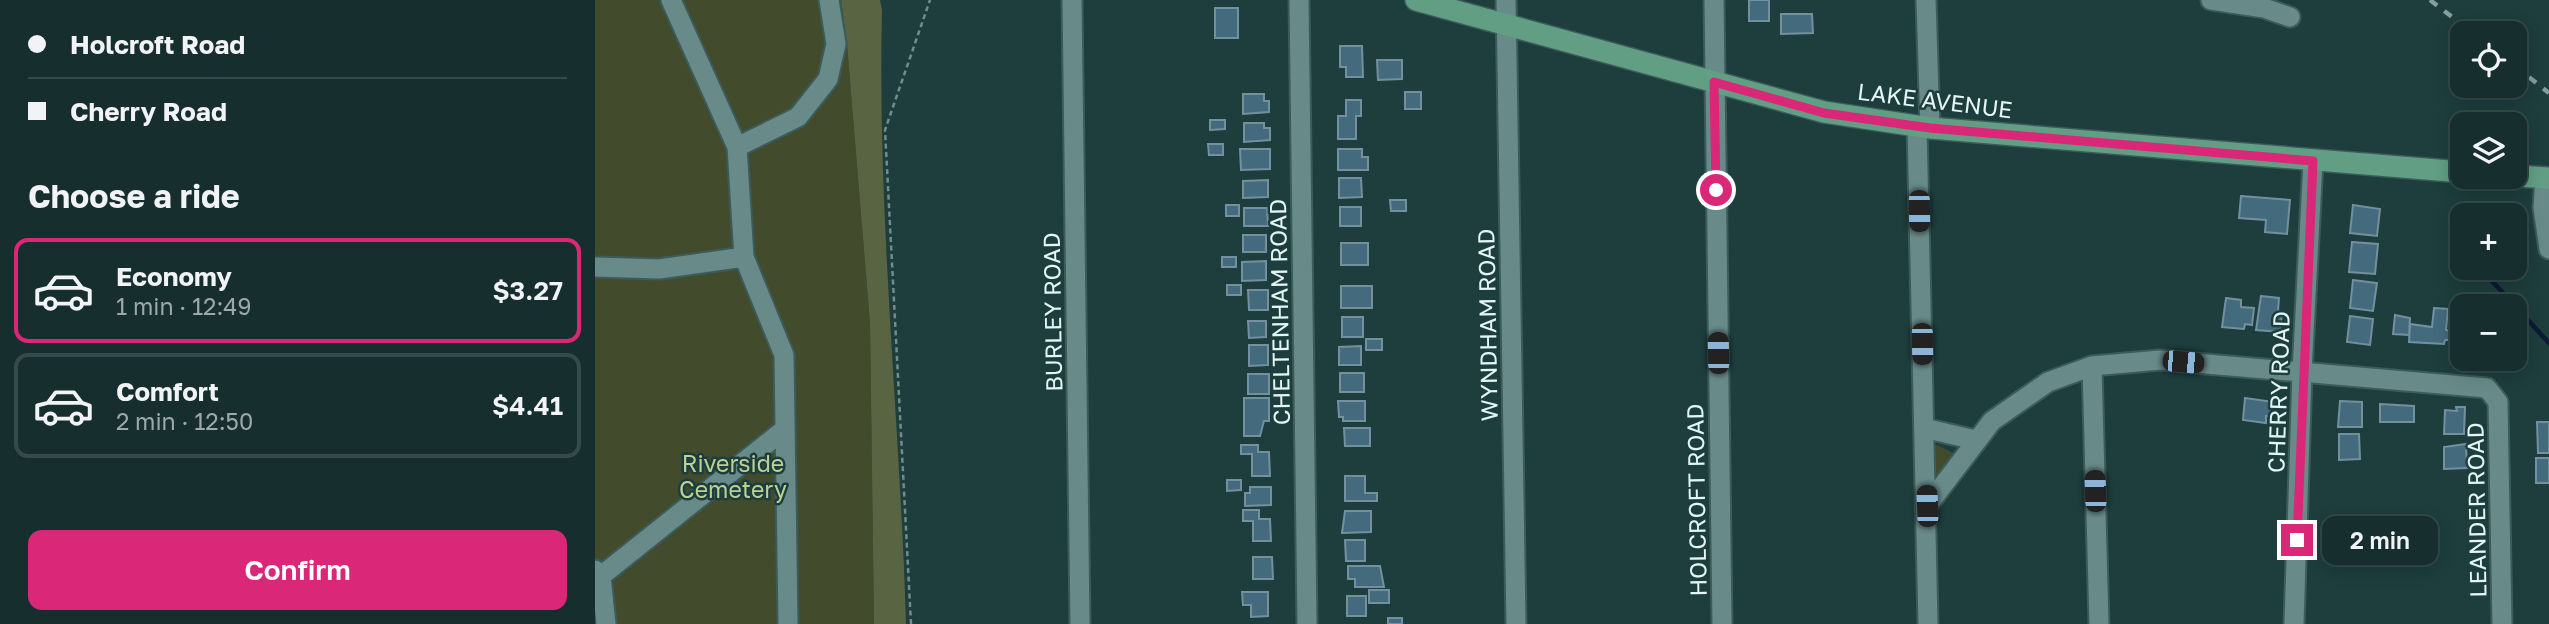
<!DOCTYPE html>
<meta charset="utf-8">
<style>
:root{--surface:#162e2e;--page:#1f3636;--text:#f1f3f6;--muted:#9ea8aa;--line:#354a4a;--accent:#db2777}
body{margin:0;font-family:"Golos Text",sans-serif;background:var(--page);color:var(--text);height:100vh;display:flex;flex-direction:column;font-size:26px;white-space:nowrap}
*{box-sizing:border-box;margin:0}
p{font-size:23px;color:var(--muted)}
.icon{flex:none;width:38px;height:38px;fill:none;stroke:currentColor;stroke-width:2;stroke-linecap:round;stroke-linejoin:round}
.map{position:relative;flex:1;overflow:hidden}
.drawer{display:flex;flex-direction:column;background:var(--surface);width:595px}
.drawer>*{flex:none}
.hud{display:grid;align-content:center;height:154px;padding:0 28px;background:var(--surface)}
.fabs{position:absolute;left:1855px;top:21px;display:grid;gap:14px}
.fabs a{display:grid;place-items:center;width:77px;height:77px;border-radius:14px;background:var(--surface);box-shadow:0 4px 18px #0003,0 0 0 2px var(--line);font-size:35px}
.end{position:absolute;width:32px;height:32px;margin:-16px;border:9px solid #db2777;background:#fff;box-shadow:0 0 0 4px #fff}
.from{border-radius:50%}
.bubble{position:absolute;height:49px;border-radius:14px;background:var(--surface);box-shadow:0 4px 18px #0003,0 0 0 2px var(--line);font-size:23px;font-weight:600;line-height:49px;text-align:center}
.car{position:absolute;width:21px;height:42px;margin:-21px -10px;border-radius:9px;box-shadow:0 0 5px 2px #0007;background:linear-gradient(#222 24%,#8ab4d8 0 40%,#222 0 76%,#8ab4d8 0 86%,#222 0)}
.hud b{display:flex;align-items:center;gap:24px;height:66px;font-size:26px}
.hud b+b{border-top:2px solid var(--line)}
.hud i{width:18px;height:18px;background:var(--text)}
ul{padding:0;list-style:none}
li{display:flex;align-items:center;gap:21px;height:105px;margin:0 14px 10px;padding:0 14px;border:4px solid var(--line);border-radius:14px}
li div{flex:1}
li b{display:block;font-size:26px}
li em{font-style:normal;font-weight:600}
li.on{border-color:var(--accent)}
li>.icon{width:63px;height:63px;stroke-width:1.5}
h2{padding:0 28px;font-size:32px;line-height:84px}
.primary-button{display:flex;gap:14px;margin-top:auto;padding:14px 28px}
.primary-button a{flex:1;height:80px;border-radius:14px;background:var(--accent);color:#fff;font-size:28px;font-weight:600;line-height:80px;text-align:center}
main{display:flex;flex:1;min-height:0}
.map>svg:first-child{display:block}
.green{fill:#424c2d}
.forest{fill:#596443}
.lines{fill:none;stroke-linecap:round;stroke-linejoin:round}
.stream{stroke:#0d1a33;stroke-width:4.5}
.building{fill:#446b7d;stroke:#73909e;stroke-width:2}
.minor-casing{stroke:#3c5b5a;stroke-width:23}
.major-casing{stroke:#3c5b5a;stroke-width:24}
.path{stroke:#718c8b;stroke-width:2.5;stroke-dasharray:5 3.5;stroke-linecap:butt}
.minor{stroke:#688b8a;stroke-width:19}
.major{stroke:#619e84;stroke-width:21}
.rail{stroke:#849e9d;stroke-width:4.5;stroke-dasharray:9 9;stroke-linecap:butt}
.route{stroke:#db2777;stroke-width:9}
.labels{text-anchor:middle;dominant-baseline:central;stroke-width:5;stroke-linejoin:round;paint-order:stroke}
.street-label{font-size:23px;fill:#e3f6f5;stroke:#1d3e3d}
.park-label{font-size:23px;fill:#bcd195;stroke:#1d3e3d}
</style>
<main>
<section class="drawer">
<div class="hud">
<b><i class="from"></i>Holcroft Road</b>
<b><i></i>Cherry Road</b>
</div>
<h2>Choose a ride</h2>
<ul>
<li class="on"><svg class="icon" aria-label="car" viewBox="0 0 24 24"><path d="M5 17H2v-5l4-1 3-4h7l3 4 3 1v5h-3M9 17h6M6 11h13"/><circle cx="7" cy="17" r="2"/><circle cx="17" cy="17" r="2"/></svg><div><b>Economy</b><p>1 min · 12:49</p></div><em>$3.27</em></li>
<li><svg class="icon" aria-label="car" viewBox="0 0 24 24"><path d="M5 17H2v-5l4-1 3-4h7l3 4 3 1v5h-3M9 17h6M6 11h13"/><circle cx="7" cy="17" r="2"/><circle cx="17" cy="17" r="2"/></svg><div><b>Comfort</b><p>2 min · 12:50</p></div><em>$4.41</em></li>
</ul>
<div class="primary-button"><a>Confirm</a></div>
</section>
<div class="map">
<svg width="1954" height="624" viewBox="0 0 1954 624">
<rect width="100%" height="100%" fill="#1d3e3d"/>
<path class="green" d="M0,0H246L252,44L275,323L279,624H0Z
M1342,445L1358,453L1341,483L1339,482L1338,446Z"/>
<path class="forest" d="M246,0H285L287,10C282,215 305,419 311,624H279L275,323L252,44Z"/>
<g class="lines">
<path class="stream" d="M1885,268L1954,343"/>
</g>
<path class="building" d="M1154,0H1174V21H1154Z
M620,8H643V38H620Z
M1186,14H1217L1218,33L1186,34Z
M745,46H767L768,77H751V67H745Z
M782,60H807V79L783,80Z
M810,92H826V109H810Z
M648,94H669V101H674V112L648,114Z
M751,100H766V116H761V139H743V116H751Z
M615,120H630V129L615,130Z
M649,123H669V128H675V140L649,142Z
M613,144H628V155H614Z
M645,149H675V169L646,170Z
M743,149H767V157H773V170H743Z
M744,178H766L767,197L744,198Z
M673,180V197L648,198V181Z
M1646,196L1695,200L1692,234L1670,232L1671,220L1644,218Z
M795,200H811V211H796Z
M631,205H644V216H631Z
M1758,205L1785,209L1782,236L1755,233Z
M745,207H766V226H745Z
M649,208H672L673,226H649Z
M648,235H671V252H648Z
M1757,242L1783,244L1780,274L1754,272Z
M746,243H773V265H746Z
M627,257H641V267H627Z
M671,261V280L647,281V262Z
M1758,280L1782,283L1778,311L1755,308Z
M632,285H646V295H632Z
M746,286H777V308H746Z
M653,290H673V310H654Z
M1666,296L1684,298L1683,311L1687,312L1685,332L1661,330Z
M1631,298L1646,300V307L1659,308L1657,325L1650,324L1649,329L1627,327Z
M1839,308L1853,309L1851,330L1858,331L1857,340H1850L1849,344L1814,342L1815,324L1837,327Z
M1800,315L1815,318L1814,335L1798,334Z
M1755,316L1778,319L1775,345L1752,342Z
M747,317H768V337H747Z
M653,321H671V337L654,338Z
M771,339H787V350H771Z
M654,345H673V365L654,366Z
M766,346V365H744V347Z
M745,373H769V392H745Z
M653,374H674V394H653Z
M649,398H674V421H669L665,436H649Z
M1650,398L1679,402L1678,417L1671,416V423L1648,420Z
M743,401H770V421H748V417H744Z
M1745,401L1767,402V427H1743Z
M1785,404L1819,406V422H1785Z
M1861,407H1870L1869,434H1849L1850,410L1862,411Z
M1942,422H1954V453H1943Z
M749,428H775V446H750Z
M1744,434H1764L1765,459L1744,460Z
M1871,444L1872,468L1849,469V447Z
M646,445H663V452H674L675,476H657V454H646Z
M1941,458H1954V483H1941Z
M750,476H770V493H782V501H750Z
M632,480H646V490L632,491Z
M655,487H676V505L650,506V493H655Z
M648,510H664V519H675L676,541H658V521H648Z
M750,511H776V532L747,533Z
M750,540H770V561H751Z
M658,557H677L678,579H658Z
M753,566H785L789,587H760V579H753Z
M774,590H794V603H774Z
M647,592H673V616L656,617V605H648Z
M752,596H771V616H752Z
M793,618H807V624H793Z"/>
<g class="lines">
<defs>
<path id="minor" d="M76,0L142,147L149,257L189,355L193,624
M477,0L485,624
M704,0L712,624
M911,0L921,624
M1119,0L1127,624
M1331,0L1335,128
M1616,0L1669,8L1695,17
M1322,126L1333,624
M142,147L203,117L233,79L241,44L234,0
M1950,178L1948,208L1954,249
M0,267L64,269L149,257
M1497,366L1504,624
M1329,428L1380,440
M1332,506L1397,421L1453,382L1497,366L1565,360L1892,388L1903,402L1907,624
M0,570L6,576L11,624
M6,576L190,429
M1699,624L1707,372L1718,161"/>
<path id="major" d="M821,0L1229,112L1335,128L1867,172
M1920,176L1954,178"/>
</defs>
<use href="#minor" class="minor-casing"/>
<use href="#major" class="major-casing"/>
<path class="path" d="M316,624L290,130L335,0"/>
<use href="#minor" class="minor"/>
<use href="#major" class="major"/>
<path class="rail" d="M1835,0L1878,33
M1920,66L1954,93"/>
</g>
<g class="lines">
<path class="route" d="M1121,190L1119,82L1229,113L1335,128L1718,161L1702,540"/>
</g>
<g class="labels">
<g class="street-label">
<text transform="translate(1340 100) rotate(7)">LAKE AVENUE</text>
<text transform="translate(457 312) rotate(-91)">BURLEY ROAD</text>
<text transform="translate(684 312) rotate(-91)">CHELTENHAM ROAD</text>
<text transform="translate(892 325) rotate(-91)">WYNDHAM ROAD</text>
<text transform="translate(1683 392) rotate(-88)">CHERRY ROAD</text>
<text transform="translate(1101 500) rotate(-91)">HOLCROFT ROAD</text>
<text transform="translate(1881 510) rotate(-91)">LEANDER ROAD</text>
</g>
<g class="park-label">
<text x="138" y="463">Riverside<tspan x="138" dy="26">Cemetery</tspan></text>
</g>
</g>
</svg>
<div class="fabs">
<a><svg class="icon" aria-label="locate" viewBox="0 0 24 24"><circle cx="12" cy="12" r="6"/><path d="M12 2v4M12 18v4M2 12h4M18 12h4"/></svg></a>
<a><svg class="icon" aria-label="layers" viewBox="0 0 24 24"><path d="M12 4l9 5-9 5-9-5zM3 14l9 5 9-5"/></svg></a>
<a>+</a>
<a>−</a>
</div>
<i class="end from" style="left:1121px;top:190px"></i>
<i class="end" style="left:1702px;top:540px"></i>
<div class="bubble" style="left:1727px;top:516px;width:116px">2 min</div>
<i class="car" style="left:1324px;top:211px;rotate:179deg"></i>
<i class="car" style="left:1327px;top:344px;rotate:179deg"></i>
<i class="car" style="left:1123px;top:353px;rotate:359deg"></i>
<i class="car" style="left:1588px;top:362px;rotate:95deg"></i>
<i class="car" style="left:1500px;top:491px;rotate:358deg"></i>
<i class="car" style="left:1332px;top:506px;rotate:358deg"></i>
</div>
</main>
